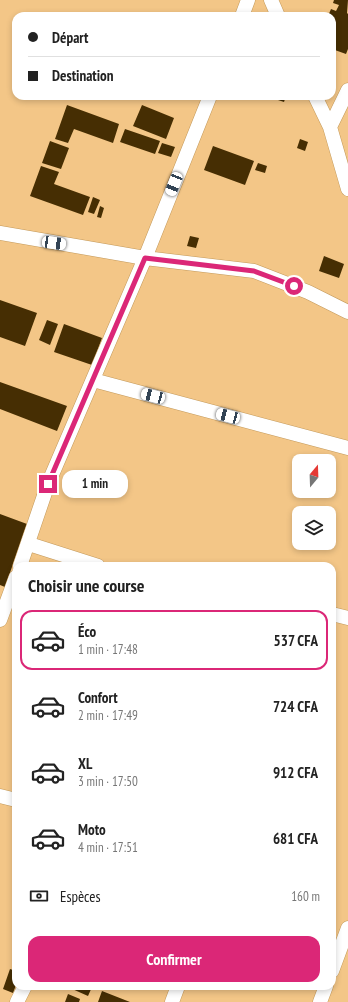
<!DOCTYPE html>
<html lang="fr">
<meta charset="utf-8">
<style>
:root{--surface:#fff;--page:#f2f2f2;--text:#222;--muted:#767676;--line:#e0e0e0;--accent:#db2777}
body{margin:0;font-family:"PT Sans Narrow",sans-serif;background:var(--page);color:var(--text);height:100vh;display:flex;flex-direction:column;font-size:15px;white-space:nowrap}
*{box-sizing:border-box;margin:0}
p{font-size:13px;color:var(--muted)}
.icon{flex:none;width:22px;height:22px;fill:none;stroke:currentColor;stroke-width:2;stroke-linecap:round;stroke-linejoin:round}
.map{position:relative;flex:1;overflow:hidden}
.side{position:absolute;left:12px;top:562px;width:324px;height:428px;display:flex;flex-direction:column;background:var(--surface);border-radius:12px;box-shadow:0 2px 6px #0003}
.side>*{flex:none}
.hud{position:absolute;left:12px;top:12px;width:324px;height:88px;border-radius:12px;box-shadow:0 2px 6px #0003;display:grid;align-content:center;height:88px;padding:0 16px;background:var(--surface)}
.needle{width:26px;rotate:19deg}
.fabs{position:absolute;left:292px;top:454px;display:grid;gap:8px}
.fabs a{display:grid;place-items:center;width:44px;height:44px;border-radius:8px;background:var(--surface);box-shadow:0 2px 6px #0003;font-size:20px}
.end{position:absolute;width:18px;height:18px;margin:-9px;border:5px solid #db2777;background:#fff;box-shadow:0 0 0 2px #fff}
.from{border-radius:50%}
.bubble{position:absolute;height:28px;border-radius:12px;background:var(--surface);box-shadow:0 2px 6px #0003;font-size:13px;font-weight:700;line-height:28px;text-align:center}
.car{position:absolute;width:12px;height:24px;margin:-12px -6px;border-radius:5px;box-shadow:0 0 3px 1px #0007;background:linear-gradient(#fff 24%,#345 0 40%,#fff 0 76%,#345 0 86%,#fff 0)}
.hud b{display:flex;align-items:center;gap:14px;height:38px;font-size:15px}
.hud b+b{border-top:1px solid var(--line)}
.hud i{width:10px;height:10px;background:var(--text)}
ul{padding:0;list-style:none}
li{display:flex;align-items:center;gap:12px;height:60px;margin:0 8px 6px;padding:0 8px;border:2px solid transparent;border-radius:12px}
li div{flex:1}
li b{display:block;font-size:15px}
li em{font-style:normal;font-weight:700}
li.active{border-color:var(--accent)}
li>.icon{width:36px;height:36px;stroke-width:1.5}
h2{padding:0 16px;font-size:18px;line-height:48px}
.pay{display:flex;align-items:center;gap:10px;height:44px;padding:0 16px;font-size:15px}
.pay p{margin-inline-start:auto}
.button{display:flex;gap:8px;margin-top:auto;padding:8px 16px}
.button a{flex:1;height:46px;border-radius:12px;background:var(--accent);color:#fff;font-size:16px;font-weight:700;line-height:46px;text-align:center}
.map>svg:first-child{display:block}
.building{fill:#462e03}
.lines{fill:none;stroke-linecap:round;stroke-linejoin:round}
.street-casing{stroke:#c3995a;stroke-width:15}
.street{stroke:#fff;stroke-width:14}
.route{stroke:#db2777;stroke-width:5}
</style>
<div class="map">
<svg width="348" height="1002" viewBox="0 0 348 1002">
<rect width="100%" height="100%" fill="#f3c687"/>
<path class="building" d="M334,0H348L347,13L348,14V49L346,54L332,49V16H328L331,9L336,11L339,5L333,3Z
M266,96H286L284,102Z
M67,105L119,124L113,143L74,129L68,143L55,139Z
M142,105L174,118L166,139L133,126Z
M125,129L160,141L155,154L120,142Z
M300,139L308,142L305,151L297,148Z
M50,141L69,148L61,169L42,163Z
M162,143L175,147L171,157L158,153Z
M213,146L254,161L245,185L204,170Z
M258,163L267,166L265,173L255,170Z
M41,166L59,172L54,184L90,197L83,215L30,196Z
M93,197L100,200L94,214L88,212Z
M100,206L104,208L101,218L97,217Z
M190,236L199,238L196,248L187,246Z
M324,256L344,264L339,278L319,271Z
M0,300L37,313L25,346L0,337Z
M47,320L58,324L50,345L39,340Z
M64,324L102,338L92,365L54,352Z
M0,382L67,406L57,431L0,409Z
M0,514L27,524L5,587L0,585Z
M10,969L16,971V985L13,993L3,989Z
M71,986H91L92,987L88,996L70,988Z
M102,991L130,1002H98Z
M68,994L80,999L79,1002H65Z"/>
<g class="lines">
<defs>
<path id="street" d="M271,0L278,16
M242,16L248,0
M315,96L330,127L348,189
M330,127L348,90
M0,233L145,258L254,271L308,292L348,312
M93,380L348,448
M29,544L98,566
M20,566L48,484L145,258L210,96
M332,614L348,618
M0,620L16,577
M0,796L16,800
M332,971L348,928
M17,1002L25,986
M172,1002L178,986
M320,1002L326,986"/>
</defs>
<use href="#street" class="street-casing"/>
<use href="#street" class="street"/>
</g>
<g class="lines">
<path class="route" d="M48,484L145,258L254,271L294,286"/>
</g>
</svg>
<div class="fabs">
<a><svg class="needle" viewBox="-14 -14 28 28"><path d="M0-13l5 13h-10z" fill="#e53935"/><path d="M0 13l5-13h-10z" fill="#767676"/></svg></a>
<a><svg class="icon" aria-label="layers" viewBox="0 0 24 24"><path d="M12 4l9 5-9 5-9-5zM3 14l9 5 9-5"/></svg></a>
</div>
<i class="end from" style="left:294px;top:286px"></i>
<i class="end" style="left:48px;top:484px"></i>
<div class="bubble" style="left:62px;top:470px;width:66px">1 min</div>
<i class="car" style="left:174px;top:184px;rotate:202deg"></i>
<i class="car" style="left:54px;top:243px;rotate:98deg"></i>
<i class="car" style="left:153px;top:396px;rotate:285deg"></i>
<i class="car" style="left:228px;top:416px;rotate:285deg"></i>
<div class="hud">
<b><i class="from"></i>Départ</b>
<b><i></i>Destination</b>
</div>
<section class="side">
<h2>Choisir une course</h2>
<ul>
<li class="active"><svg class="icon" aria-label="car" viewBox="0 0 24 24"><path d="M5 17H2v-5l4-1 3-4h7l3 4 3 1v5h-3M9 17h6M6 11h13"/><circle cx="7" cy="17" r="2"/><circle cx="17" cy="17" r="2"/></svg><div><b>Éco</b><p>1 min · 17:48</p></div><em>537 CFA</em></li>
<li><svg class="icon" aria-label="car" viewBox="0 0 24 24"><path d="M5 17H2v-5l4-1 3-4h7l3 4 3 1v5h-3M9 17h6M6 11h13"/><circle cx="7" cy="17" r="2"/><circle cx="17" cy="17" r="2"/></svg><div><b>Confort</b><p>2 min · 17:49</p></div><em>724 CFA</em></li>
<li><svg class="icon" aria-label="car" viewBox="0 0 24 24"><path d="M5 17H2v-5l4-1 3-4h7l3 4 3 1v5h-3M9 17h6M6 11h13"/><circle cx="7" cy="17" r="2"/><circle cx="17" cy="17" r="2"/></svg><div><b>XL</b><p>3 min · 17:50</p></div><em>912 CFA</em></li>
<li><svg class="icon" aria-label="car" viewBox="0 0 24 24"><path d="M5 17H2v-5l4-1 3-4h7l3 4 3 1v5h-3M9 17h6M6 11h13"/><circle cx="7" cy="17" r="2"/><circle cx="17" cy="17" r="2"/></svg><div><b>Moto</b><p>4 min · 17:51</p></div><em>681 CFA</em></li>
</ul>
<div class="pay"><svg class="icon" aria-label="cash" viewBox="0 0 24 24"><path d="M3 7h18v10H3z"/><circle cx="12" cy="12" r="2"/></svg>Espèces<p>160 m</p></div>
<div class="button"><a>Confirmer</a></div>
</section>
</div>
